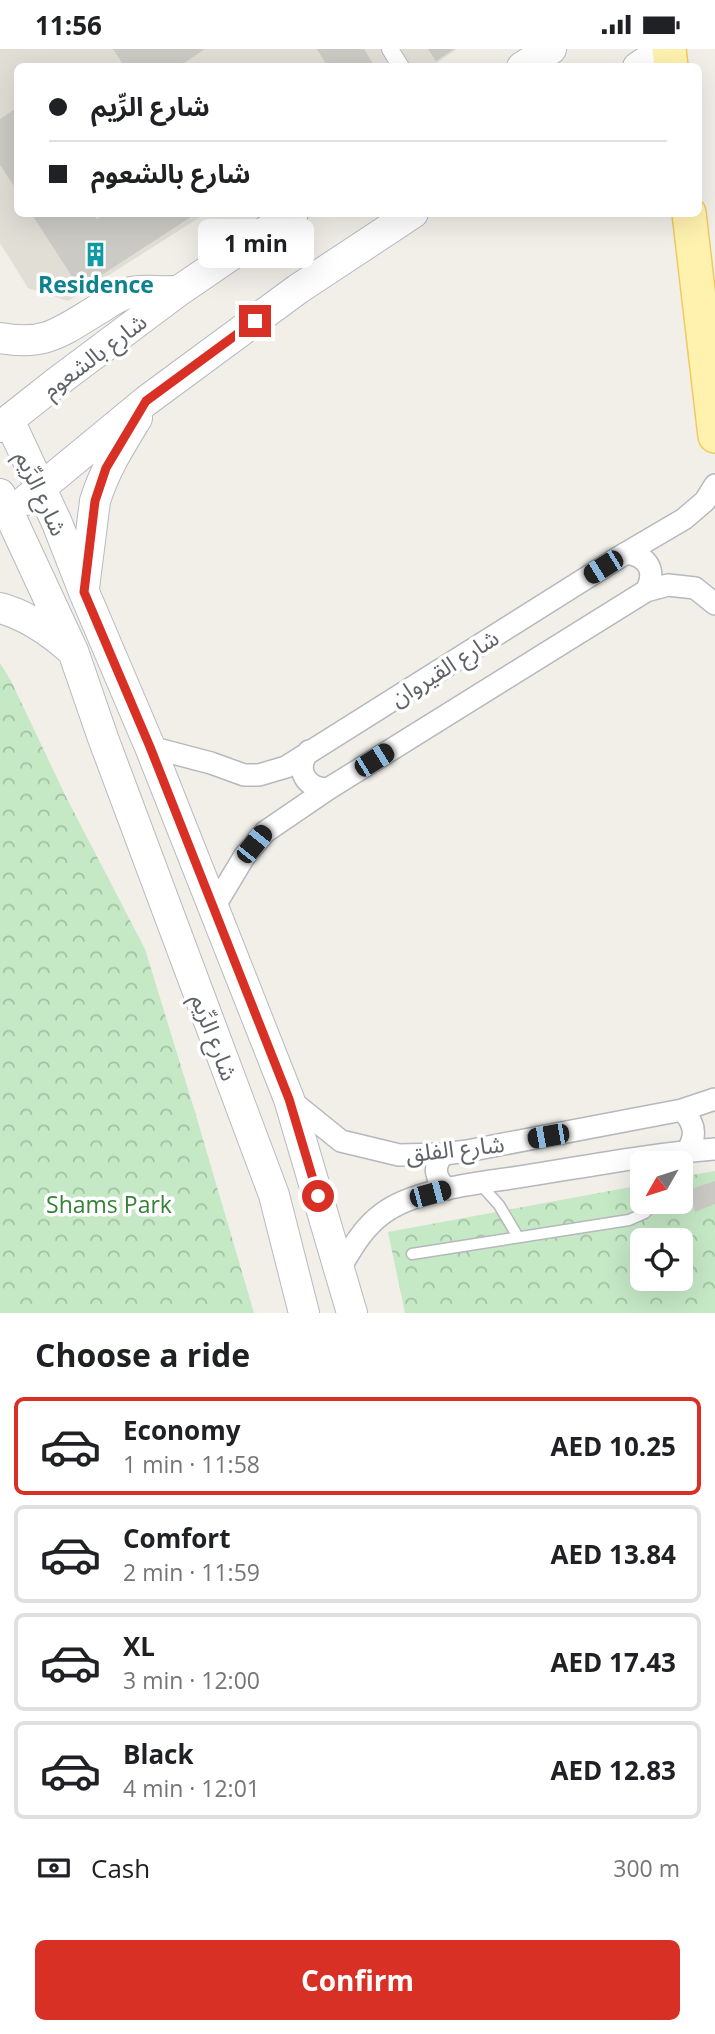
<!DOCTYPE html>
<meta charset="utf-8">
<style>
:root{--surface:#fff;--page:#f2f2f2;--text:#202124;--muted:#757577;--line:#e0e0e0;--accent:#d93025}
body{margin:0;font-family:"Open Sans","Noto Sans Arabic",sans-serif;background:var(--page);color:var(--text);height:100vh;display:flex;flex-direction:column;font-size:26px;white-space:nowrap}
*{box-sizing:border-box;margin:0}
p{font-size:23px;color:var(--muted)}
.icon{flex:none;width:38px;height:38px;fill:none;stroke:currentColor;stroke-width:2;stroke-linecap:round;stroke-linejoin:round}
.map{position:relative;height:1264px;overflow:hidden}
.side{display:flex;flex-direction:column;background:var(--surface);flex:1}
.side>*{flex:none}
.guide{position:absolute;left:14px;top:14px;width:688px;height:154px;border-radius:10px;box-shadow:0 7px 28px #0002;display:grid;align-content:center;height:154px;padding:0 35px;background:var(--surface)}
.needle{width:46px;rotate:231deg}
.fabs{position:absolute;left:630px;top:1102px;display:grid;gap:14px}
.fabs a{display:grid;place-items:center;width:63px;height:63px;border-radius:10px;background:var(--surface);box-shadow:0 7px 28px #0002;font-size:35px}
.end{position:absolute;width:32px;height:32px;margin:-16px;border:9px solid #d93025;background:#fff;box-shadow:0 0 0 4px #fff}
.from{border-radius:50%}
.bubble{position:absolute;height:49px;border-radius:10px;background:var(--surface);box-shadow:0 7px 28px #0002;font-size:23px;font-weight:700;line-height:49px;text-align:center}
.car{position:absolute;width:21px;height:42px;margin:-21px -10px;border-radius:9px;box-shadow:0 0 5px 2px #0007;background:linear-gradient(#222 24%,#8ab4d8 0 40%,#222 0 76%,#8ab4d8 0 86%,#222 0)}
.guide b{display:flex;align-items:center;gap:24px;height:66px;font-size:26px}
.guide b+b{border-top:2px solid var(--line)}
.guide i{width:18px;height:18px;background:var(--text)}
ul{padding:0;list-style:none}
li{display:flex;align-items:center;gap:21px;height:98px;margin:0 14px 10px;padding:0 21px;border:4px solid var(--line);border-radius:10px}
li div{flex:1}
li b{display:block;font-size:26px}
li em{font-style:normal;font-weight:700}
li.current{border-color:var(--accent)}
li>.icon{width:63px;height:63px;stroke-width:1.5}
h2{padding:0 35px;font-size:32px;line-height:84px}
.pay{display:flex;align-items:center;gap:18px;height:77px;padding:0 35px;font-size:26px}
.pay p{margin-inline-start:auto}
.button{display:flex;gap:14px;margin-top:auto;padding:14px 35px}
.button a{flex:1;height:80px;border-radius:10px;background:var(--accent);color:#fff;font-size:28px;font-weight:700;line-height:80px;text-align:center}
.status{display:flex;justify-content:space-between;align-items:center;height:49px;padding:0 35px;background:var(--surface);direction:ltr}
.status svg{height:19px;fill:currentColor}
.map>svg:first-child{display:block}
.education{fill:#e1ded6}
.forest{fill:url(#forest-crowns);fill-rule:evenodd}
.building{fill:#cccac5}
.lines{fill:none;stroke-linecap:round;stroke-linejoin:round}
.service-casing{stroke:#b5b8bc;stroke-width:13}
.pedestrian-casing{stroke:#b5b8bc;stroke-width:18}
.minor-casing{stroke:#b5b8bc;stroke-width:24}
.secondary-casing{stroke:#b6babf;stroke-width:32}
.primary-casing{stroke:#f2c960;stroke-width:36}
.service{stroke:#fff;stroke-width:10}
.pedestrian{stroke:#fff;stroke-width:16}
.minor{stroke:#fff;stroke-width:21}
.secondary{stroke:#fff;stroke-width:30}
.primary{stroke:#fff2af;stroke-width:33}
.route{stroke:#d93025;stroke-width:9}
.labels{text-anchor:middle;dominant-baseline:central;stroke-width:7;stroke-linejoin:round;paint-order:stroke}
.culture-label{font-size:23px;font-weight:bold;fill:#0d838f;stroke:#fff}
.street-label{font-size:23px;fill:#5f6368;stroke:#fff}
.park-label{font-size:23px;fill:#348238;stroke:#fff}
</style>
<div class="status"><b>11:56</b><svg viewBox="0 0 49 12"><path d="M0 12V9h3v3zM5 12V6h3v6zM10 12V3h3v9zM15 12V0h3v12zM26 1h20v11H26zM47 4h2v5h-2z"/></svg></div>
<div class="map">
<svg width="715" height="1264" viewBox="0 0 715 1264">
<defs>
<pattern id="forest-crowns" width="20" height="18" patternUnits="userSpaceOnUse" patternTransform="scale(1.75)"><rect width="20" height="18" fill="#c5e8c5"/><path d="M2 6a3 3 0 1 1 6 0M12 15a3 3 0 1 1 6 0" fill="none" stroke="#a3c0a4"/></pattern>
</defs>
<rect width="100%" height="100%" fill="#f1efe8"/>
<path class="education" d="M0,0H457L431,18H18V164L205,165L68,252L28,239L0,194Z"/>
<path class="forest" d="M0,614L11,632L66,748L145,900L195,1063L254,1264H0Z
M715,1122V1264H405L388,1183L642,1136V1153H681V1128ZM642,1192H681V1230H642Z"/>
<path class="building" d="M113,0H205L178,18H125Z
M317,0H364L375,18H328Z
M428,0H454L436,12Z
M18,58V143L0,116V70Z
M31,164H93L97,170L106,164H197L80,240Z
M715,1132V1155L695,1163L688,1141Z"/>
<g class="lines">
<defs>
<path id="service" d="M480,1135L499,1156L518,1188
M412,1205L629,1171L645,1164L654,1153"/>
<path id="pedestrian" d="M390,0L401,18"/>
<path id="minor" d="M626,504C648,507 657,522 646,542
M150,698L211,714L244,726H259L286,718L626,504L684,470L705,452L715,436
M309,702C294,720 306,740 328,740
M214,858L244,808L265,783L328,740L646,542L668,536L695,539L715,555
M289,1050L341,1092L399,1106L444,1105L467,1102L682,1061L715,1050
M682,1061C695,1074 697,1087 687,1102
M444,1105C432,1117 435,1131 448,1140
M340,1219C352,1199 363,1179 382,1165C416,1139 483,1134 525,1127C588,1117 651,1105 715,1100"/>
<path id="secondary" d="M522,18L551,0
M638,18L666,0
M0,289C47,298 63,281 102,258C111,252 121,246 131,243C148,239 165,245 180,241
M9,371L57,474L84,543L150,698L289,1050L352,1264
M0,378L57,333L180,241L293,164
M0,445L73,602L103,689L274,1146L304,1264
M26,451L146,352L298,240L413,164
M84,539L95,452C105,420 120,397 137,369
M0,559C26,566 48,581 69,599"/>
<path id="primary" d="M669,0L671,18
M689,164L715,387"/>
</defs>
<use href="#service" class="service-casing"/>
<use href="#pedestrian" class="pedestrian-casing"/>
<use href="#minor" class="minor-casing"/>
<use href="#secondary" class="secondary-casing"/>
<use href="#primary" class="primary-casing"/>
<use href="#service" class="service"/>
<use href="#pedestrian" class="pedestrian"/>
<use href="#minor" class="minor"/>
<use href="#secondary" class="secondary"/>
<use href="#primary" class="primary"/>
</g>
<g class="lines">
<path class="route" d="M255,272L146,352L106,419L95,452L84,543L150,698L289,1050L318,1147"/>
</g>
<defs>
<symbol id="building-bare" viewBox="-9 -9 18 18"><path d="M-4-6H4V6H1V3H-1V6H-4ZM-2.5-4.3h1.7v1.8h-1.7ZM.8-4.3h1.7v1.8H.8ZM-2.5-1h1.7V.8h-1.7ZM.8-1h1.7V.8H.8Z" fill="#0f9aa8" stroke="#fff" stroke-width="2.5" paint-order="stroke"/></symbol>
</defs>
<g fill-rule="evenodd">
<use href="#building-bare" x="78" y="188" width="35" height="35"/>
</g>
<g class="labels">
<g class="culture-label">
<text x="96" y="235">Residence</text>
</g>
<g class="street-label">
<text transform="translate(94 306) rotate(-37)">شارع بالشعوم</text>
<text transform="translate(42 444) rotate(65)">شارع الرِّيم</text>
<text transform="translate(444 618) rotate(-32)">شارع القيروان</text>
<text transform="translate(215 988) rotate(69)">شارع الرِّيم</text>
<text transform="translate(455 1099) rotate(-6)">شارع الفلق</text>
</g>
<g class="park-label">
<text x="109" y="1155">Shams Park</text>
</g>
</g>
</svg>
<div class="fabs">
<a><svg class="needle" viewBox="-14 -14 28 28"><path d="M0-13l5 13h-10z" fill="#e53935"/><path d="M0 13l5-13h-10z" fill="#757577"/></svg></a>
<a><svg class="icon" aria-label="locate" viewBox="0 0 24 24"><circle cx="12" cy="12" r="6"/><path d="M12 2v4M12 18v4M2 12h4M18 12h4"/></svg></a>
</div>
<i class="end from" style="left:318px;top:1147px"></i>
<i class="end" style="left:255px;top:272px"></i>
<div class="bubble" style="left:198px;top:170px;width:116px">1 min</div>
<i class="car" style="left:603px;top:518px;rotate:238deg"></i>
<i class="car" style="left:374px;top:711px;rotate:58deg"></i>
<i class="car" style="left:254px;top:795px;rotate:39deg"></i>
<i class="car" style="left:548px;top:1087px;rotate:260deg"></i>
<i class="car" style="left:430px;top:1145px;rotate:75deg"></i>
<div class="guide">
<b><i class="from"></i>شارع الرِّيم</b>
<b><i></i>شارع بالشعوم</b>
</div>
</div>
<section class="side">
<h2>Choose a ride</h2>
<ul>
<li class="current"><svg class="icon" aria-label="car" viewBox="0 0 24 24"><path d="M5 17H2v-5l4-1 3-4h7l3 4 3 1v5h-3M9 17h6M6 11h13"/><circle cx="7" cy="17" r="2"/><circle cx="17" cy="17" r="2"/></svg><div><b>Economy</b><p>1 min · 11:58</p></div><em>AED 10.25</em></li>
<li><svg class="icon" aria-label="car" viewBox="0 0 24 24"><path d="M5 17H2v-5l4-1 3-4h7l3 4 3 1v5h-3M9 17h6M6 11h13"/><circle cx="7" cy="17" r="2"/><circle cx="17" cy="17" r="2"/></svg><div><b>Comfort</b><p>2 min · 11:59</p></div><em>AED 13.84</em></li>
<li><svg class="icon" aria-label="car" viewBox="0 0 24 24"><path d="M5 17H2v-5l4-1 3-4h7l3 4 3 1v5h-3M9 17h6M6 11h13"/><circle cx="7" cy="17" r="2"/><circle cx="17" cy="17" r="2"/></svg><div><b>XL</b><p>3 min · 12:00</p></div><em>AED 17.43</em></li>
<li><svg class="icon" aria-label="car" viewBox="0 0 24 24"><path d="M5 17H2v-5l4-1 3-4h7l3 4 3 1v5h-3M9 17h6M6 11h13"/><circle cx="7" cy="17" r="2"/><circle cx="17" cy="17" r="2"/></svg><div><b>Black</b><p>4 min · 12:01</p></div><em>AED 12.83</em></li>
</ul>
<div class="pay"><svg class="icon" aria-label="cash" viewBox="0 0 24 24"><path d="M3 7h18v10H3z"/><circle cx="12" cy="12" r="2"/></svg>Cash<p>300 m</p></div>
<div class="button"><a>Confirm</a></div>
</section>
